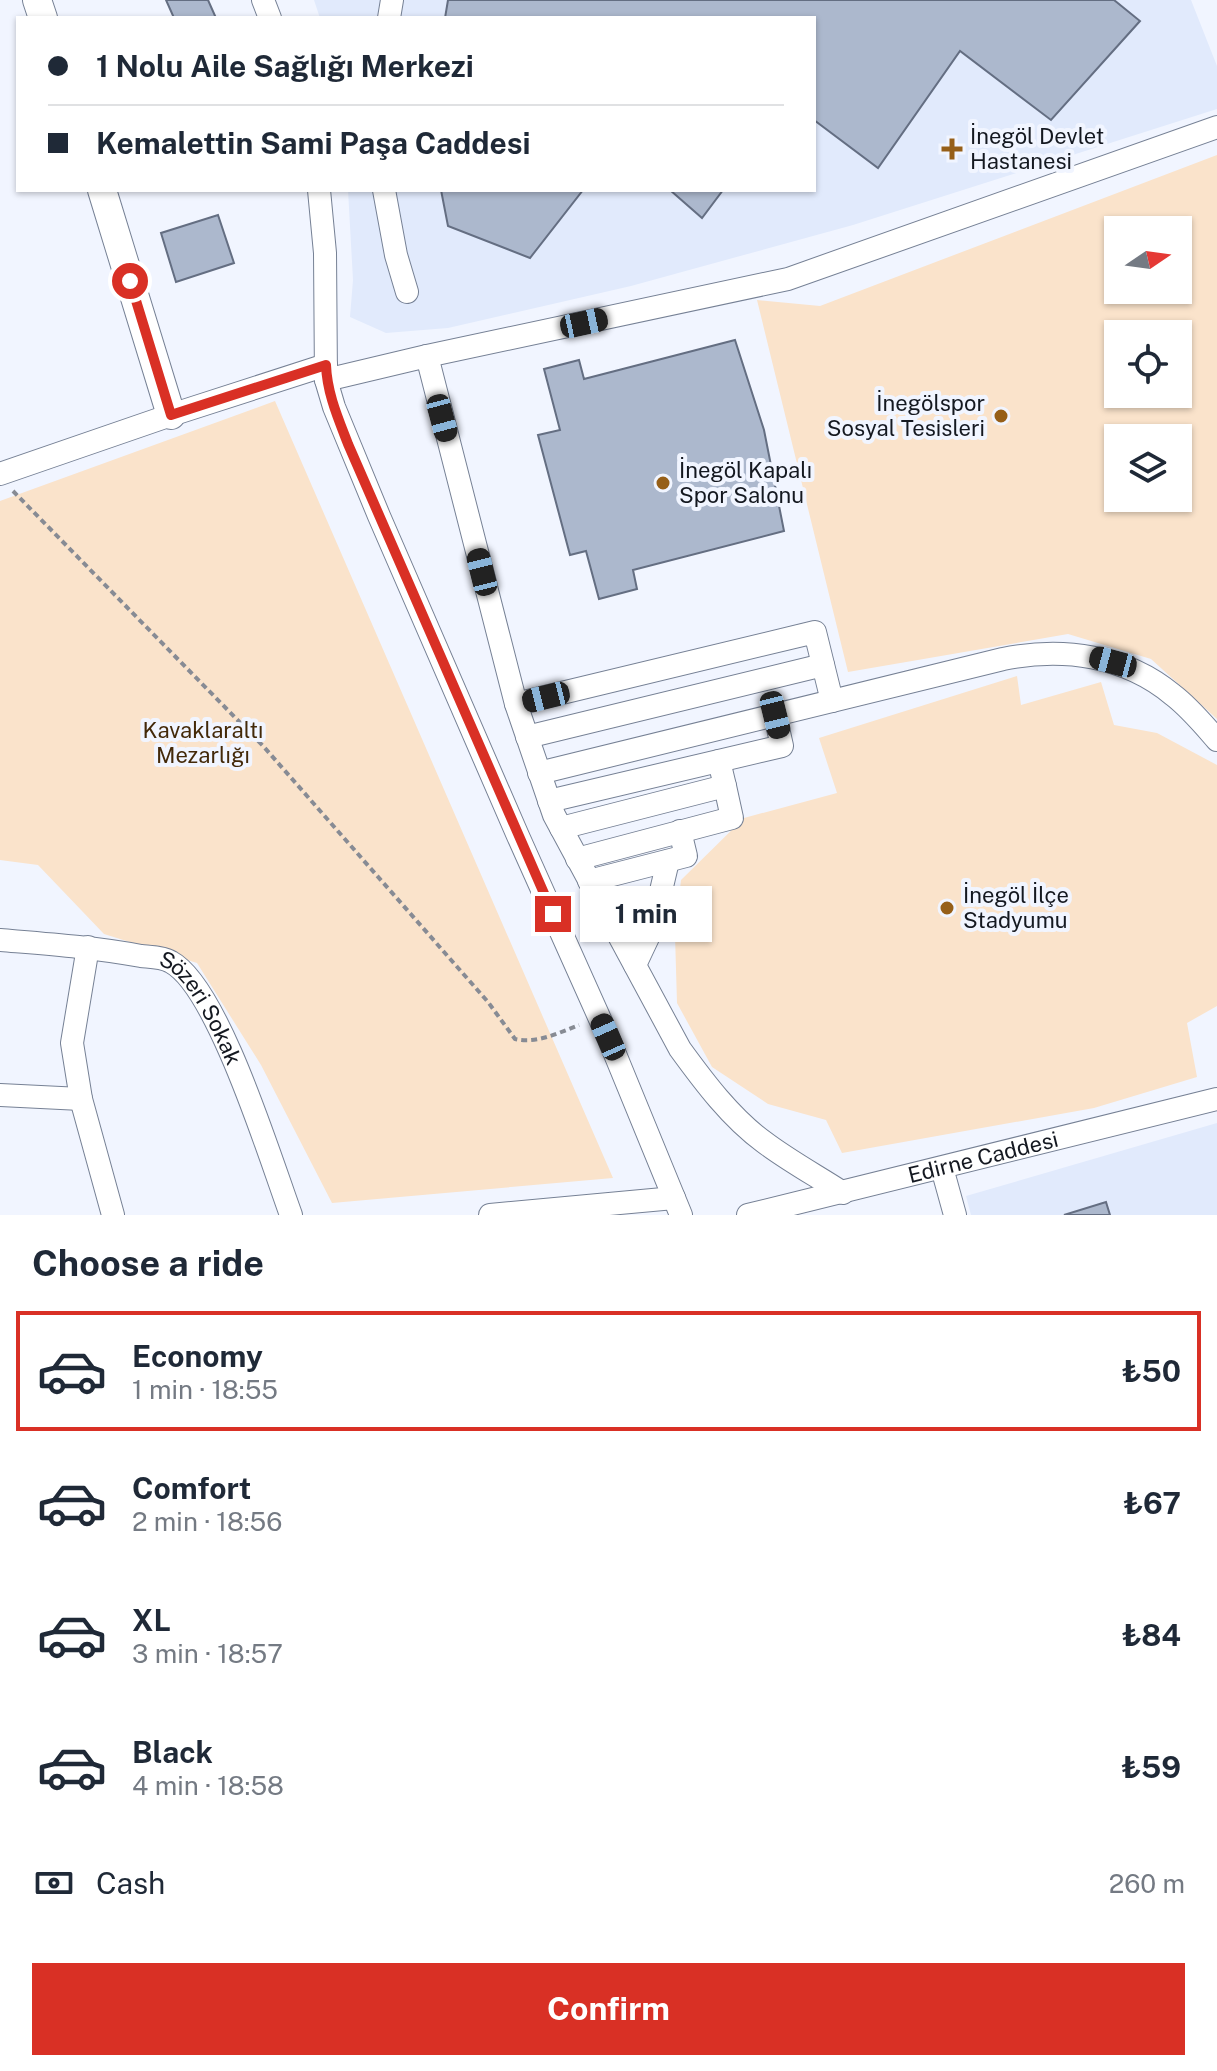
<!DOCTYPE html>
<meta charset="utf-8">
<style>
:root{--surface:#fff;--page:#f6f6f7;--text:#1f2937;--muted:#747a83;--line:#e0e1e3;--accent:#d93025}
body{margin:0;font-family:"Public Sans",sans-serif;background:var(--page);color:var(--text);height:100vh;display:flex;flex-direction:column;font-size:30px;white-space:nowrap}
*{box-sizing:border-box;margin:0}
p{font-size:26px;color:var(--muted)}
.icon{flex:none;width:44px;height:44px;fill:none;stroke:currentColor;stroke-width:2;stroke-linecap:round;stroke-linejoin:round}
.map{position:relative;height:1215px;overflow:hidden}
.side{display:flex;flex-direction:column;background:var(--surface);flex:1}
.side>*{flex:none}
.guide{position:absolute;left:16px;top:16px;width:800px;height:176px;border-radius:0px;box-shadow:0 2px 6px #0004;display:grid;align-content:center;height:176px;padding:0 32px;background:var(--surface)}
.needle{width:52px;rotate:77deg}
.buttons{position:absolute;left:1104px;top:216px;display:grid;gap:16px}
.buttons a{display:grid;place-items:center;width:88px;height:88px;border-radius:0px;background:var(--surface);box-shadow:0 2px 6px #0004;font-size:40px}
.end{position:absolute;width:36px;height:36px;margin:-18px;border:10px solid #d93025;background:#fff;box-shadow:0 0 0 4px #fff}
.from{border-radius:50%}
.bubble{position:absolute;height:56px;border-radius:0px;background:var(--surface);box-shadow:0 2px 6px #0004;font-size:26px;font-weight:700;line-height:56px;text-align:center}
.car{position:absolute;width:24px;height:48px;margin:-24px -12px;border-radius:10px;box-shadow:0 0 6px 2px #0007;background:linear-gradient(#222 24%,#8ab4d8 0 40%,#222 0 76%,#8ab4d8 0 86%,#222 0)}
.guide b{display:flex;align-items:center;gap:28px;height:76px;font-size:30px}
.guide b+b{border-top:2px solid var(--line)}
.guide i{width:20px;height:20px;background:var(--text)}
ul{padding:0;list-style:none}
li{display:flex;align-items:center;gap:24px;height:120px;margin:0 16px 12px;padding:0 16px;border:4px solid transparent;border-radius:0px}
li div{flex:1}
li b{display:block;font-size:30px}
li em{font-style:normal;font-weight:700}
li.active{border-color:var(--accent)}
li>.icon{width:72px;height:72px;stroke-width:1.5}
h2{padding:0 32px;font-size:36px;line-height:96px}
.pay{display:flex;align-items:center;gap:20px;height:88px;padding:0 32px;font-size:30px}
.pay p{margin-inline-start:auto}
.cta{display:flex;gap:16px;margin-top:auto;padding:16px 32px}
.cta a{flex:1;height:92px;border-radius:0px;background:var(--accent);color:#fff;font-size:32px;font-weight:700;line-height:92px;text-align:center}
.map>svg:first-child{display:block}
.built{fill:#e1eafc}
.green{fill:#fae3cb;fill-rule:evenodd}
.building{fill:#acb8cd;stroke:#646e82;stroke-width:2}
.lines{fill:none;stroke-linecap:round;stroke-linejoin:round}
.minor-casing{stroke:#768195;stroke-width:24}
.major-casing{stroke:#768195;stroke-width:30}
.path{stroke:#878b94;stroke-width:4;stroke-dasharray:6 4;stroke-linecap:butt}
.minor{stroke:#fff;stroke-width:22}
.major{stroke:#fff;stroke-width:28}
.route{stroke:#d93025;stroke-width:10}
.poi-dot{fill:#965f18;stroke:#f1f5ff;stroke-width:3}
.labels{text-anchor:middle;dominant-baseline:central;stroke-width:8;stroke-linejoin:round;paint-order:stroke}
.poi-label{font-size:22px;fill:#141820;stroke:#f1f5ff;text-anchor:start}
.park-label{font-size:22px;fill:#432909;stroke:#f1f5ff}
.street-label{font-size:22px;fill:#141820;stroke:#f1f5ff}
</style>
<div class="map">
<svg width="1217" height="1215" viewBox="0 0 1217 1215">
<rect width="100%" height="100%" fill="#f1f5ff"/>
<path class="built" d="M314,0H1191L1217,66V109L853,225L631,286L448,328L386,333L350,317L353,280L348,190H814V18H320Z
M1217,1123V1215H971L966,1196Z"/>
<path class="green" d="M1217,155V719L1151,659L1068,634L848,672L757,300L820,306ZM1178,230V290H1118V230ZM1118,334H1178V394H1118ZM1118,438H1178V498H1118Z
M275,401L613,1178L332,1203L261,1065L197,963L104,934L38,865L0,860V501Z
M1017,676L1021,705L1101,682L1114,725L1157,733L1217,765V1006L1187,1023L1197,1077L1094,1108L842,1153L826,1120L768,1104L712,1067L677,1003L675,935L681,880L744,818L837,793L819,738Z"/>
<path class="building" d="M166,0H208L216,18H174Z
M448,0H1114L1140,21L1051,120L960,51L878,168L814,120V18H445Z
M441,190H583L530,258L448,226Z
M670,190H723L702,218Z
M218,215L234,263L176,282L161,233Z
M735,340L764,430L784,531L633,570L637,589L599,599L586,551L570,555L538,435L560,430L544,369L579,360L584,379Z
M1106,1202L1110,1215H1064Z"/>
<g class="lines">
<defs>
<g id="minor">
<path d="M263,0L270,18"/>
<path d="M389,18L392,0"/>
<path d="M319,190L325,253L326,380L334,407L379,516L518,836L608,1037L681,1215"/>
<path d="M384,190L396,255L407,292"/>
<path d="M427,356L516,704L554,815L680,1049C704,1082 731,1118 764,1142C789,1161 817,1176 843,1193"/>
<path d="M326,380L427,356L788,279L1217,127"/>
<path d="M0,474L171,415L326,365"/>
<path d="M516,704L815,632L832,701"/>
<path d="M527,737L823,665"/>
<path d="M539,773L1003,659C1063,647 1125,655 1173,695C1190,708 1203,724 1217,740"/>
<path d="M549,801L782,746L775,715"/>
<path d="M561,828L725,786L719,761"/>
<path d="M577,859L732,818L725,786"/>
<path d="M589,881L686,856L680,831"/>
<path id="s1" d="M0,940C48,944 93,947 141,956C150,957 163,957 171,962C218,987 271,1161 291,1215"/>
<path d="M88,947L72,1043L81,1099L113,1215"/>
<path d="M635,965L652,929L668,861"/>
<path d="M0,1095L81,1099"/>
<path d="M942,1168L955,1215"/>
<path d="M490,1215L674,1198"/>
<path id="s2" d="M748,1215L1217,1099"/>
</g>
<path id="major" d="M37,0L43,18
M102,190L171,415"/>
</defs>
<use href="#minor" class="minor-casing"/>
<use href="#major" class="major-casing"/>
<path class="path" d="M13,491L264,747L488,1002L515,1039C537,1044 558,1033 579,1025"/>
<use href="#minor" class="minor"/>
<use href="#major" class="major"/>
</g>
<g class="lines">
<path class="route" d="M130,281L171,415L326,365C327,393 338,418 348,444L553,914"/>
</g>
<g class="poi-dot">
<path d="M948 137h8v8h8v8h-8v8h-8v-8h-8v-8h8z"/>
<circle cx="1001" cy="416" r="8"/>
<circle cx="663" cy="483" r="8"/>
<circle cx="947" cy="908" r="8"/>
</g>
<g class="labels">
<g class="poi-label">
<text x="970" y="136">İnegöl Devlet<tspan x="970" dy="25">Hastanesi</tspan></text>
<text x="985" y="403" text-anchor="end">İnegölspor<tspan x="985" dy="25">Sosyal Tesisleri</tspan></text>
<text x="679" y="470">İnegöl Kapalı<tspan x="679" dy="25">Spor Salonu</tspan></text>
<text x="963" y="895">İnegöl İlçe<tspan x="963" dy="25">Stadyumu</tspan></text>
</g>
<g class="park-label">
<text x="203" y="730">Kavaklaraltı<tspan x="203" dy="25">Mezarlığı</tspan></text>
</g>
<g class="street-label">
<text stroke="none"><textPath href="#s1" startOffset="228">Sözeri Sokak</textPath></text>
<text stroke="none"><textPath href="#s2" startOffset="242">Edirne Caddesi</textPath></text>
</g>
</g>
</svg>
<div class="buttons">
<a><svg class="needle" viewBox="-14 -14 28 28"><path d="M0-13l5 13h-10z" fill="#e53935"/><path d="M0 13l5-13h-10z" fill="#747a83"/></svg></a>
<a><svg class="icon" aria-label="locate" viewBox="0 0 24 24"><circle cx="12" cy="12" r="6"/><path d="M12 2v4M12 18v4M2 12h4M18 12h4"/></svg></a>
<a><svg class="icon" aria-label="layers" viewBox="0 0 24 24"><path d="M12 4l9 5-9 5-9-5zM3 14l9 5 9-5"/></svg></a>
</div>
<i class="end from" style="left:130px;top:281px"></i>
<i class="end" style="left:553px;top:914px"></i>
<div class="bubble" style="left:580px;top:886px;width:132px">1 min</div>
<i class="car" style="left:584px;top:323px;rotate:78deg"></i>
<i class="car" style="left:442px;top:418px;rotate:165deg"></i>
<i class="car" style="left:482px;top:572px;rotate:346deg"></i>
<i class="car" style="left:1113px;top:662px;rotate:285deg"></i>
<i class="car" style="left:546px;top:697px;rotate:256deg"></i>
<i class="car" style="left:775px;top:715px;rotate:166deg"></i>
<i class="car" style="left:608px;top:1037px;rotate:336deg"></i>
<div class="guide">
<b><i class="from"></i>1 Nolu Aile Sağlığı Merkezi</b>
<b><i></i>Kemalettin Sami Paşa Caddesi</b>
</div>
</div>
<section class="side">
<h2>Choose a ride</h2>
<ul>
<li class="active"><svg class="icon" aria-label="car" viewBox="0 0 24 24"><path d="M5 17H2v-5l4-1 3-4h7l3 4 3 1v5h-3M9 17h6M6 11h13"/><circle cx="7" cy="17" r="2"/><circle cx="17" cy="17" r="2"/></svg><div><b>Economy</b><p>1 min · 18:55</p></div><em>₺50</em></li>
<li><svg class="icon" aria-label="car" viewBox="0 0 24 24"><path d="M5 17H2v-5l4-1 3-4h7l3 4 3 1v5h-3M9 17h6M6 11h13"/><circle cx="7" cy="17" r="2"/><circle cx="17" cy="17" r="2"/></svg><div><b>Comfort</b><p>2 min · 18:56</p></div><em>₺67</em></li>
<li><svg class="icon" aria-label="car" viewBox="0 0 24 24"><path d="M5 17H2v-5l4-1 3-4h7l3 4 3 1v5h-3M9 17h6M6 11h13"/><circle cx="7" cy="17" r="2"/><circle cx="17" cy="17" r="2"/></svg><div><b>XL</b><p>3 min · 18:57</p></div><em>₺84</em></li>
<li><svg class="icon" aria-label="car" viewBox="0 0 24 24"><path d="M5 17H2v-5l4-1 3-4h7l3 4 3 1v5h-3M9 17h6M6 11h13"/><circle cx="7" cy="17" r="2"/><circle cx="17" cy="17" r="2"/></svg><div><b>Black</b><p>4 min · 18:58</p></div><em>₺59</em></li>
</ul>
<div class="pay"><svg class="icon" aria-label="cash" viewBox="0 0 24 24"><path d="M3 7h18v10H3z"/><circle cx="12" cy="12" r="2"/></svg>Cash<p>260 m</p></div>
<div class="cta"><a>Confirm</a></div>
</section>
